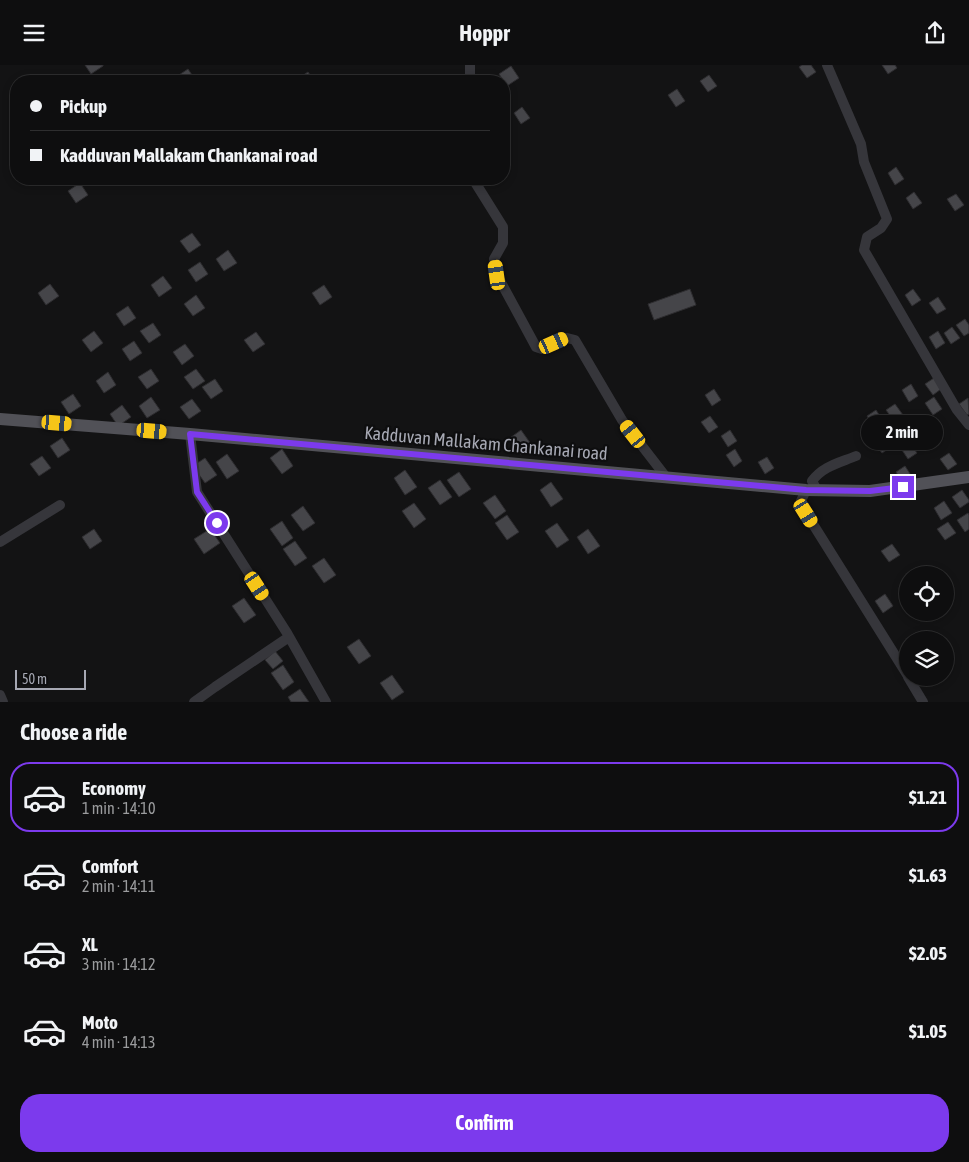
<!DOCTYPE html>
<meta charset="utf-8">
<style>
:root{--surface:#0e0e0f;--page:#1c1c1d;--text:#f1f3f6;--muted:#9b9c9e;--line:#2e2e2f;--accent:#7c3aed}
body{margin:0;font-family:"Asap Condensed",sans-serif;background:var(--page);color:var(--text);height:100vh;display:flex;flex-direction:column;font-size:19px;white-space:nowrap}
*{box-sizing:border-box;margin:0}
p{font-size:16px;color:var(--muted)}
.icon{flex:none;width:28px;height:28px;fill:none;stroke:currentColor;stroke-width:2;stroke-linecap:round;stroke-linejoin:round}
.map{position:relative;height:637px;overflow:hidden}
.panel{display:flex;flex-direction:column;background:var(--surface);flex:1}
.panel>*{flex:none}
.banner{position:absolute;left:10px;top:10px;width:500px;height:110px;border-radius:20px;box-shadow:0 2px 8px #0003,0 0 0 1px var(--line);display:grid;align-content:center;height:110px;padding:0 20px;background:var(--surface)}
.controls{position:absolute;left:899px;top:501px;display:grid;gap:10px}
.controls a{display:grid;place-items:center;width:55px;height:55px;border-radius:50%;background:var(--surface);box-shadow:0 2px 8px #0003,0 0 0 1px var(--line);font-size:25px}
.scale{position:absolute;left:15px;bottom:12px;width:71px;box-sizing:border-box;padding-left:5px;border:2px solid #a6a8b3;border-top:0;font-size:14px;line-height:18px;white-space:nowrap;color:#a6a8b3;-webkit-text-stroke:4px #0e0e0f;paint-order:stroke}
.end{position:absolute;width:22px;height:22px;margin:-11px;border:6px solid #7c3aed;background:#fff;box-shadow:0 0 0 2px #fff}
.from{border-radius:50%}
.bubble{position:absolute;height:35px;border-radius:18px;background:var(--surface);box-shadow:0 2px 8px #0003,0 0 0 1px var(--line);font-size:16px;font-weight:700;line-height:35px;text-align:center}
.car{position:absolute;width:15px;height:30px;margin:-15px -8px;border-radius:6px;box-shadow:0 0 4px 1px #0007;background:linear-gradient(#f5c518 24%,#345 0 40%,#f5c518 0 76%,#345 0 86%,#f5c518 0)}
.banner b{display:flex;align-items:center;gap:18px;height:48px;font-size:19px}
.banner b+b{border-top:1px solid var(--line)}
.banner i{width:12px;height:12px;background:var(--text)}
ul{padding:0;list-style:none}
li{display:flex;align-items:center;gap:15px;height:70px;margin:0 10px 8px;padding:0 10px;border:2px solid transparent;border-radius:20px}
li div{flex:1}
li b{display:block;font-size:19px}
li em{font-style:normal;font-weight:700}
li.on{border-color:var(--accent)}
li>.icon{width:45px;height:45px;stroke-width:1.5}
h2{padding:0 20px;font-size:22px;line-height:60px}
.action{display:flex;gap:10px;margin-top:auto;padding:10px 20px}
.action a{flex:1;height:58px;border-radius:20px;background:var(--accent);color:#fff;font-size:20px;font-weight:700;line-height:58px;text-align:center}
header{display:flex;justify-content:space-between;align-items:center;height:65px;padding:0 20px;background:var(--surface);font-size:22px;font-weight:700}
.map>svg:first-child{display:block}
.building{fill:#454549;stroke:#2e2d30}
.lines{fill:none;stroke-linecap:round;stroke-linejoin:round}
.minor{stroke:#36363b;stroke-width:10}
.major{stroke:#515157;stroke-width:12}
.route{stroke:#7c3aed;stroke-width:6}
.labels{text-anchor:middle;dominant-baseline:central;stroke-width:4.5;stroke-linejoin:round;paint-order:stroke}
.street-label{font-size:18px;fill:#a6a8b3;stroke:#0e0e0f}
</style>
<header><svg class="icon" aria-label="menu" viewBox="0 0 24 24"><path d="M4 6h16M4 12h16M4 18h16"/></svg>Hoppr<svg class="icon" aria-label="share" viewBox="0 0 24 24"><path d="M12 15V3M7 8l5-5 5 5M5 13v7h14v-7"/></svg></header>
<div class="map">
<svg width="969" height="637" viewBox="0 0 969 637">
<rect width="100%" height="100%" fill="#131314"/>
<path class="building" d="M85,0H103V1L91,9Z
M802,0H811L816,7L807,13L799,2Z
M882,0H895L897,3L888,9Z
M511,1L519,13L507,21L499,9Z
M188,4L196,16H179L176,12Z
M308,7L314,16H296V15Z
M709,10L717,21L708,27L700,16Z
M677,24L685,36L676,42L668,30Z
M522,42L530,53L521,59L514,48Z
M896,102L904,114L895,120L888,108Z
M80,118L88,130L76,138L68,126Z
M914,127L922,138L913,144L906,133Z
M956,129L964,140L955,146L947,134Z
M192,168L201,180L189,188L180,176Z
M228,185L237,198L224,206L216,194Z
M200,197L208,209L196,217L188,205Z
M163,211L172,223L159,232L151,220Z
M50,219L59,231L46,240L38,228Z
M324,220L332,232L320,240L312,228Z
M690,224L696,240L654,255L648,239Z
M913,224L921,235L912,241L905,230Z
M196,230L205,243L193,251L184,239Z
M938,232L946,244L937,249L929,238Z
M128,241L136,253L124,261L116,249Z
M965,254L969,260V268L964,271L956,260Z
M153,258L161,270L149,278L140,266Z
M952,262L960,273L951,279L944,268Z
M94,266L103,278L91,287L82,275Z
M938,266L945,278L936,284L929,272Z
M256,267L265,279L253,287L244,275Z
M134,276L142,288L130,296L122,284Z
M185,279L194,291L182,300L173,287Z
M151,304L159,316L147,324L138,312Z
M196,304L205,316L193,324L184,312Z
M108,307L116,320L104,328L96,316Z
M934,313L941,324L933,330L925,319Z
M215,314L223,326L211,334L202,322Z
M911,319L918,331L909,337L902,325Z
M714,324L721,335L712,341L705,330Z
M73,329L81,341L69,349L61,337Z
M151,332L160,345L147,353L139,341Z
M934,332L942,344L933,350L925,338Z
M968,333L969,349L967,350L959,339Z
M192,334L201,346L189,354L180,342Z
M895,339L903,350L894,356L886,345Z
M122,340L131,352L118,361L110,349Z
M876,345L883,356L874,362L867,351Z
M923,350L931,361L922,367L914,355Z
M710,351L718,362L709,368L701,357Z
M932,364L940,376L931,381L923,370Z
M521,365L533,382L521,390L510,373Z
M730,365L737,376L728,382L721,371Z
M883,371L891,382L882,388L874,377Z
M62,373L70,385L58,393L50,381Z
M909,377L917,388L908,394L900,382Z
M282,384L293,401L282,409L270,393Z
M735,384L742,396L734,402L726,390Z
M949,388L957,399L948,405L940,394Z
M227,389L239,406L227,414L216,397Z
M42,391L51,403L39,411L30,399Z
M767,392L774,403L765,409L758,397Z
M205,393L217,410L205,418L193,401Z
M905,401L912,412L903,418L896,407Z
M405,405L417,422L405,430L394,413Z
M459,407L471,424L459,432L447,415Z
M440,415L452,432L440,440L428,423Z
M551,417L563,434L551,442L540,425Z
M962,425L969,435V437L960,443L952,432Z
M495,430L506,446L495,454L483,438Z
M944,436L952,448L941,455L934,443Z
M414,438L426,454L414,463L402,446Z
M303,441L315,458L303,466L291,450Z
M968,448L969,450V464L965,467L957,455Z
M507,450L519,467L507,475L495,458Z
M282,456L293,473L282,481L270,464Z
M948,457L956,468L945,475L937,464Z
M557,458L569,475L557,483L545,466Z
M94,464L102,476L90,484L82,472Z
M210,464L220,478L204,489L194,474Z
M588,464L600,481L588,489L577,472Z
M295,476L307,493L295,501L283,484Z
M892,479L900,490L889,497L881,486Z
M324,493L336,510L324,518L312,501Z
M885,529L893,541L883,548L875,536Z
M244,533L256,550L244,558L232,541Z
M359,574L371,591L359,599L347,582Z
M275,586L283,596L273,604L265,595Z
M283,600L294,617L283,625L271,608Z
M392,610L404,627L392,635L380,618Z
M300,624L309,637H291L288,632Z"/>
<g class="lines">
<path class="minor" d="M827,0L861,79L864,97L887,154L881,163L867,172L864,185L957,345L969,360
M470,16V0
M473,114L503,162V178L494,194L497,210L536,282L542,284L567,273L575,275L622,355L666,412
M190,369L197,427L287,568L326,637
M806,425L801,436L806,448L908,611
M817,425L812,416C823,401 839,398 856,391
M0,477L60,440
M908,612L923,637
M0,630L3,637
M194,637L215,622L289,572"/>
<path class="major" d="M0,354L190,369L806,425L870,426L969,412"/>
</g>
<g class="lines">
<path class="route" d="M217,458L197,427L190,369L806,425L870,426L903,422"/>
</g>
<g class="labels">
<g class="street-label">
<text transform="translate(486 378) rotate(5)">Kadduvan Mallakam Chankanai road</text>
</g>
</g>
</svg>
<div class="controls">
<a><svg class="icon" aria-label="locate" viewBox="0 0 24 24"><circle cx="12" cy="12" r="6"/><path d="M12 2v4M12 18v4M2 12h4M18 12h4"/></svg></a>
<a><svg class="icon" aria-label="layers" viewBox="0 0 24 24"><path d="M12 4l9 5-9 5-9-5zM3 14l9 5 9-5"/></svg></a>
</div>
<div class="scale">50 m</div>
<i class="end from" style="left:217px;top:458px"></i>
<i class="end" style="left:903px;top:422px"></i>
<div class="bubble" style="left:861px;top:350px;width:82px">2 min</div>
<i class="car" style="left:497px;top:210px;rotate:352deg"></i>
<i class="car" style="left:554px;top:278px;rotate:66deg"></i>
<i class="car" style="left:57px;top:358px;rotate:95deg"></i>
<i class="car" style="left:152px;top:366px;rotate:95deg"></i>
<i class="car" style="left:633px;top:369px;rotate:322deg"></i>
<i class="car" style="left:806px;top:448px;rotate:148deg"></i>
<i class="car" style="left:257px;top:521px;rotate:147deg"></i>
<div class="banner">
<b><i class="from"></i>Pickup</b>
<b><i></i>Kadduvan Mallakam Chankanai road</b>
</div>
</div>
<section class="panel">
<h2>Choose a ride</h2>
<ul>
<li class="on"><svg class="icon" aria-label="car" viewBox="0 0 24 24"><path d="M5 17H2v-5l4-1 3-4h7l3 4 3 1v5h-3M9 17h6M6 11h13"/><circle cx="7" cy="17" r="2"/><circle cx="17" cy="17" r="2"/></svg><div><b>Economy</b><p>1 min · 14:10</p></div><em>$1.21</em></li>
<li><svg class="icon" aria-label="car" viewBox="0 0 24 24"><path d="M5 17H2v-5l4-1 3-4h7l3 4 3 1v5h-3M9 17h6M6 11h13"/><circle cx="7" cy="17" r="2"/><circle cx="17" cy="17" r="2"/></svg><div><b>Comfort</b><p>2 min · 14:11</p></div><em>$1.63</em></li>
<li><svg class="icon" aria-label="car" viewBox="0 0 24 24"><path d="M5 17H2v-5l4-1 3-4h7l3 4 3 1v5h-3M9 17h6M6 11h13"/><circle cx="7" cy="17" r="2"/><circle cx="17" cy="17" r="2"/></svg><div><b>XL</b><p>3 min · 14:12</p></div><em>$2.05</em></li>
<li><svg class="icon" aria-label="car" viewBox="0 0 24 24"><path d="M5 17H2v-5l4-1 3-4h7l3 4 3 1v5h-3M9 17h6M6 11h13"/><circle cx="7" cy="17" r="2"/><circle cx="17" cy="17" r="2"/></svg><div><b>Moto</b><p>4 min · 14:13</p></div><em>$1.05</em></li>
</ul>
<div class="action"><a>Confirm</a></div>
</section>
